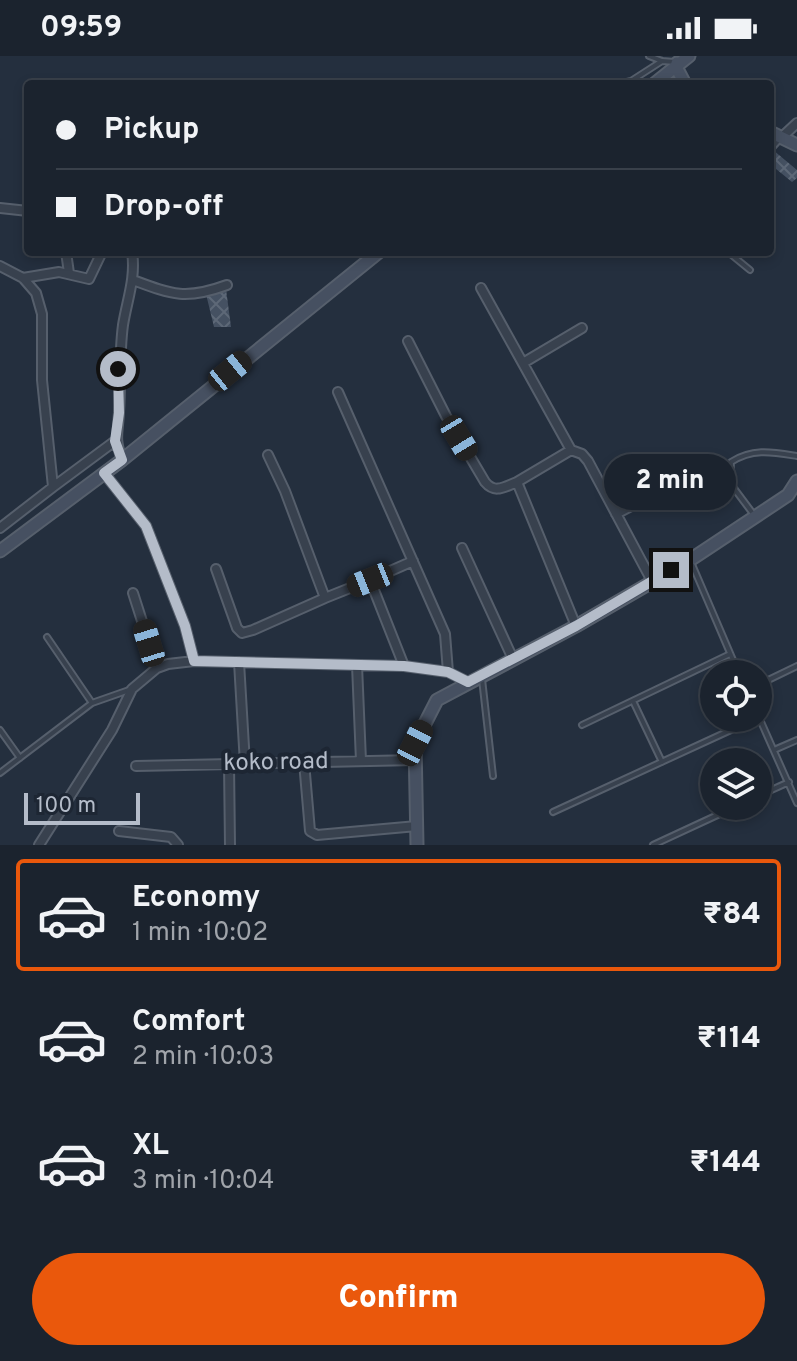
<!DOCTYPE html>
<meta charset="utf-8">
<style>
:root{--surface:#1b232e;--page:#282f3a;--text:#f1f3f6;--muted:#a0a4aa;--line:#39404a;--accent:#ea580c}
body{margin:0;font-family:Overpass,sans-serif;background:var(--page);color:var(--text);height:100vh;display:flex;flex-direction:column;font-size:30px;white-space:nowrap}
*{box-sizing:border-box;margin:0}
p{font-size:26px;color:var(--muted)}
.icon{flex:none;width:44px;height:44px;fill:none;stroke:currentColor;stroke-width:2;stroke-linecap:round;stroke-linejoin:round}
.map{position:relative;height:789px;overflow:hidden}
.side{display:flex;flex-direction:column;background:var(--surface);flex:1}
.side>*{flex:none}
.banner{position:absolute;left:24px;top:24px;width:750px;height:176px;border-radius:8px;box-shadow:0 4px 12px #0003,0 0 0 2px var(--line);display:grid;align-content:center;height:176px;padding:0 32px;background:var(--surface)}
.buttons{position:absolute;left:700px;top:604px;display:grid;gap:16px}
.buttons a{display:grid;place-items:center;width:72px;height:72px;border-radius:50%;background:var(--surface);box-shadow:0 4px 12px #0003,0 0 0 2px var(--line);font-size:40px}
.scale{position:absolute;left:24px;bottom:20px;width:116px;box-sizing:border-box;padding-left:8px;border:4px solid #b4bcc9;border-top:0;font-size:22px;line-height:28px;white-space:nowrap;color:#b4bcc9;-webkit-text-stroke:6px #1d2633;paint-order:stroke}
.end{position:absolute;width:36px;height:36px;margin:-18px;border:10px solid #b4bcc9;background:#111;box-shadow:0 0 0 4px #111}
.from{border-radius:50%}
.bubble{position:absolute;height:56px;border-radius:28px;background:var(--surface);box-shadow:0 4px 12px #0003,0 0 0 2px var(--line);font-size:26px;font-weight:800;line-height:56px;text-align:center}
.car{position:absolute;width:24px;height:48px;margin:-24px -12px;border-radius:10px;box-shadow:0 0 6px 2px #0007;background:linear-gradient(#222 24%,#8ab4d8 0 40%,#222 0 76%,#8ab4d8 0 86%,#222 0)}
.banner b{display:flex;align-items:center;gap:28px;height:76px;font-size:30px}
.banner b+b{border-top:2px solid var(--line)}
.banner i{width:20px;height:20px;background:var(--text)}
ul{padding:14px 0 0;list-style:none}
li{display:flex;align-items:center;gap:24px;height:112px;margin:0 16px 12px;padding:0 16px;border:4px solid transparent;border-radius:8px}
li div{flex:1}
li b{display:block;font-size:30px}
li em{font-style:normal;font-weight:800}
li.selected{border-color:var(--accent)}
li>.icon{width:72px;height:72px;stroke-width:1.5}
.button{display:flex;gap:16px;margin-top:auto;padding:16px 32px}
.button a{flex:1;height:92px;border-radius:48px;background:var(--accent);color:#fff;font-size:32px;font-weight:800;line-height:92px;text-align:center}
.status{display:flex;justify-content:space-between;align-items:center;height:56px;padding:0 40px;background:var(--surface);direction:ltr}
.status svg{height:22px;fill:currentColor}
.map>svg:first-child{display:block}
.building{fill:url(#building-cross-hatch)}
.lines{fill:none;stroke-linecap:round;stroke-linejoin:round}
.lane-casing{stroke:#565f6c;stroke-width:8}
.street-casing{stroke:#565f6c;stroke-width:12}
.secondary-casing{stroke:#565f6c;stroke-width:15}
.lane{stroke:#38414e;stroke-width:4}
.street{stroke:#38414e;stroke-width:8}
.secondary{stroke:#465061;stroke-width:11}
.route{stroke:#b4bcc9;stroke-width:10}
.labels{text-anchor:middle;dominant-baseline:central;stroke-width:8;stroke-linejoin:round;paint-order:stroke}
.street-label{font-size:24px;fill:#b4bcc9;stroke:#1d2633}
</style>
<div class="status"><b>09:59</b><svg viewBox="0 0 49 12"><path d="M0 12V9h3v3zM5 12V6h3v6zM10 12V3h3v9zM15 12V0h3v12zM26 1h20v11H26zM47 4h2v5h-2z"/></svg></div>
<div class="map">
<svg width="797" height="789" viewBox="0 0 797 789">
<defs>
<pattern id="building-cross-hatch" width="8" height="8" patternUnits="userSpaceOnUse" patternTransform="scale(2)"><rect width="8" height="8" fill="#455162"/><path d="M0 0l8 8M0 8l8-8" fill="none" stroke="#5d6877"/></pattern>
</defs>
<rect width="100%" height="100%" fill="#242f3e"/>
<path class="building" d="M773,94L797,114V122L792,126L770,108V98Z
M226,233L231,271H214L206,238Z"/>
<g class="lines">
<defs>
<path id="lane" d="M649,0L662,5L675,6
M619,28L631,25L662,5
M770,94L779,84
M728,196L750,214
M319,198L337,196
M754,459L730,427L731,406C753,392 772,396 797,400
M691,506L739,618
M47,581L92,647
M482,623L493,720
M758,629L797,610
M633,645L662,706
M758,659L797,747
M582,669L730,598
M0,674L20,702
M774,694L797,684
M0,717L92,647L132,633
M758,740L789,726
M553,756L757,662
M653,789L737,750"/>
<path id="street" d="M782,81L797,67
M0,152L28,155
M66,196L69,217
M0,210L23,222L36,237L42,258V324L53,431L115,385
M23,222L59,216L89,223L102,196
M133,224C173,239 186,244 227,229
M481,232L571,394L582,398L588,405L652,525
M408,285L446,360L485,426C495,438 504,431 517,426
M523,307L582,272
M338,336L445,578L448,616
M571,394L517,426L576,570
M268,399L285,435L325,542L370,524L404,610
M122,404C114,381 118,379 119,356C121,327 119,299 123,269C127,244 136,222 132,196
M104,417L146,470L185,570L194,605
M616,458L675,427
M0,472L53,431
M462,492L513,603
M216,513L237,572L242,577L253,574L325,542
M370,524L413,505
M133,537L157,612
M239,606L245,708
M357,609L361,705
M304,706L310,775L317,779L417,770
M229,708L230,789
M136,710L416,704
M119,775L171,781L178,789
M39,789L112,674L132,633L157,612L168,608L194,605L404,610L448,616L468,626"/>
<path id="secondary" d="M677,7L676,11L685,28
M654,28L689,0
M770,76L797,89
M0,495L122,404L379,196
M417,789L415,687L437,644L576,570L690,504L788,439L797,425"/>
</defs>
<use href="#lane" class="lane-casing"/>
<use href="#street" class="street-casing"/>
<use href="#secondary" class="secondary-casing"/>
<use href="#lane" class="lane"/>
<use href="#street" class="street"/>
<use href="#secondary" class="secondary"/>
</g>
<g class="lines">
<path class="route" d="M118,313L119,357L115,385L122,404L104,417L146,470L185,570L194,605L404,610L448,616L468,626L576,570L671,514"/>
</g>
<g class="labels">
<g class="street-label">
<text transform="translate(276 707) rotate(-1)">koko road</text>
</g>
</g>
</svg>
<div class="buttons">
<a><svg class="icon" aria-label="locate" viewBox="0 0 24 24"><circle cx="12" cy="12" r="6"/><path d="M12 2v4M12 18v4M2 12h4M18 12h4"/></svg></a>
<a><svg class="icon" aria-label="layers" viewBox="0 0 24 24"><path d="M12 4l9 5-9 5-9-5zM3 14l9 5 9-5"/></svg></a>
</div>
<div class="scale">100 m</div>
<i class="end from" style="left:118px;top:313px"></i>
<i class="end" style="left:671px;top:514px"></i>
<div class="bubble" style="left:604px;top:398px;width:132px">2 min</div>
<i class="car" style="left:230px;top:315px;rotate:51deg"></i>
<i class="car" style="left:459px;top:382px;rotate:149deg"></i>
<i class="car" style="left:370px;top:524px;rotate:248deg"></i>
<i class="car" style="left:149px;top:587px;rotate:343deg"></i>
<i class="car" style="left:415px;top:687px;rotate:27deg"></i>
<div class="banner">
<b><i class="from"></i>Pickup</b>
<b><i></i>Drop-off</b>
</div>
</div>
<section class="side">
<ul>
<li class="selected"><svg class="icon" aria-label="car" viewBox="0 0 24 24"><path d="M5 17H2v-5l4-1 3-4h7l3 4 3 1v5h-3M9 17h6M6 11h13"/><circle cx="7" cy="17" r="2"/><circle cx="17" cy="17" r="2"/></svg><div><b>Economy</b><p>1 min · 10:02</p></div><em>₹84</em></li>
<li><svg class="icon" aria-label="car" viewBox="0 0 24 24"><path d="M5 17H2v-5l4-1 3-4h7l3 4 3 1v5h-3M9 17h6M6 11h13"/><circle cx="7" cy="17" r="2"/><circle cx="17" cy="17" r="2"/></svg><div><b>Comfort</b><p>2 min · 10:03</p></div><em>₹114</em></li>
<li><svg class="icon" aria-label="car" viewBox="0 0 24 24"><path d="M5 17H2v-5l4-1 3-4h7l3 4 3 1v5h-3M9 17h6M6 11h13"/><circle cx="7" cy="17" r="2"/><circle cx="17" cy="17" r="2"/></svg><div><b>XL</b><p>3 min · 10:04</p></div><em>₹144</em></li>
</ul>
<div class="button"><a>Confirm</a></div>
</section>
